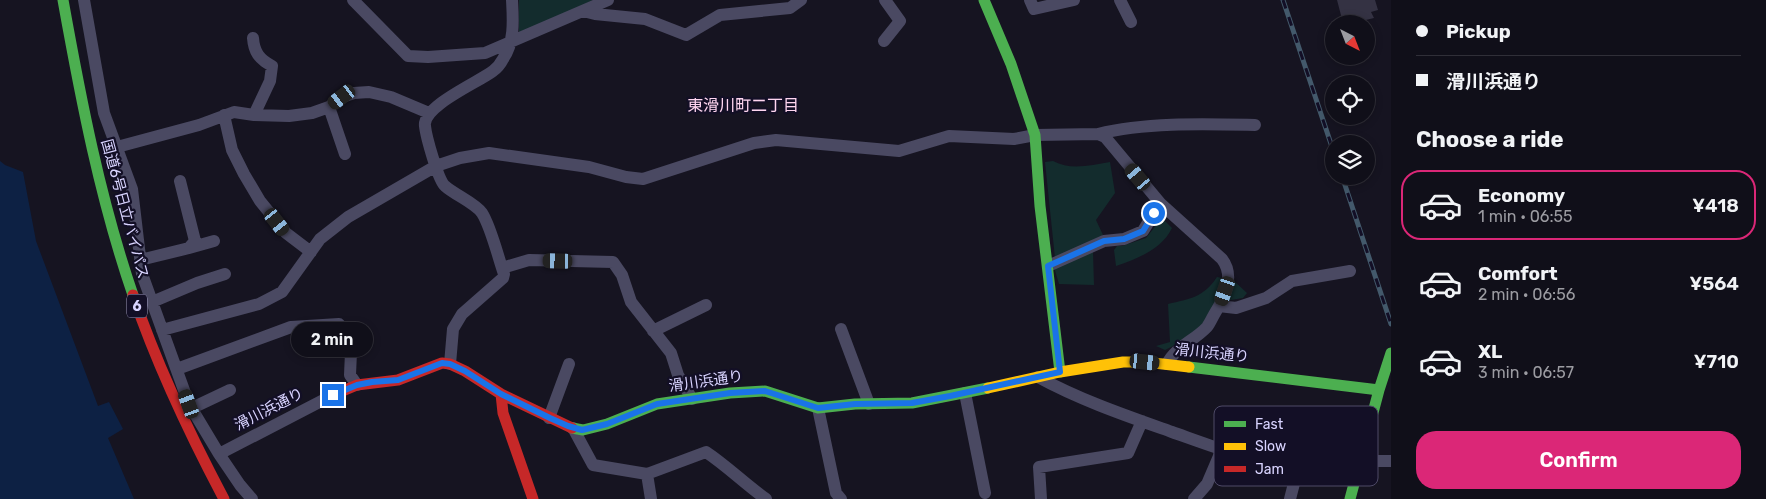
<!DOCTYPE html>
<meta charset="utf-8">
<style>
:root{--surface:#100f19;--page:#1e1d26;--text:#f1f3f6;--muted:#9c9ca2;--line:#302f38;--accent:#db2777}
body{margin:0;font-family:Rubik,"Noto Sans JP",sans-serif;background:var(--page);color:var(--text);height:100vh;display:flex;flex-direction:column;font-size:19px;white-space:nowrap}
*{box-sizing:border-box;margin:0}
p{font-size:16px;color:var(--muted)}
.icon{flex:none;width:28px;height:28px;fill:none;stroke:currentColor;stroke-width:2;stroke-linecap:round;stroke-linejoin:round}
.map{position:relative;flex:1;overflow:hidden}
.panel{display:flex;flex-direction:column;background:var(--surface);width:375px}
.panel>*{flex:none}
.banner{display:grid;align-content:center;height:110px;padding:0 25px;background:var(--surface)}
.needle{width:32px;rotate:138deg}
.fabs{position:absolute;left:1325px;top:15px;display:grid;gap:10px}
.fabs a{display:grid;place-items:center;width:50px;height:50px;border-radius:50%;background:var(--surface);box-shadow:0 2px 8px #0003,0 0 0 1px var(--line);font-size:25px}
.end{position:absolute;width:22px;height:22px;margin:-11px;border:6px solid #1a73e8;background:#fff;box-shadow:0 0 0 2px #fff}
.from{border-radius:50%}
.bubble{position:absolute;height:35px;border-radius:18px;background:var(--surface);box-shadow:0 2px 8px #0003,0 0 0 1px var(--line);font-size:16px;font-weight:600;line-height:35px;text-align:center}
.car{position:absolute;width:15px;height:30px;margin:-15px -8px;border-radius:6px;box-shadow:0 0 4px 1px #0007;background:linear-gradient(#222 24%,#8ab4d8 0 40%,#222 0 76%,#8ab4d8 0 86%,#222 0)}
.banner b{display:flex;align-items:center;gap:18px;height:48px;font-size:19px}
.banner b+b{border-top:1px solid var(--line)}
.banner i{width:12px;height:12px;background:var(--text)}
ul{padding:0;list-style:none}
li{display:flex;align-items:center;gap:15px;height:70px;margin:0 10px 8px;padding:0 15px;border:2px solid transparent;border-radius:20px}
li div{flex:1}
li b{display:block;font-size:19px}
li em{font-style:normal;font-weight:600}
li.active{border-color:var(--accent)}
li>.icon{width:45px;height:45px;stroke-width:1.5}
h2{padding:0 25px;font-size:22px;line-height:60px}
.action{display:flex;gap:10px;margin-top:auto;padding:10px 25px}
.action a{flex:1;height:58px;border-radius:20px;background:var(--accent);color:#fff;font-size:20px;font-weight:600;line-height:58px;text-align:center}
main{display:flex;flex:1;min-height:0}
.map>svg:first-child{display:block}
.green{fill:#132c2d}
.water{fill:#0d2144}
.building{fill:#343243}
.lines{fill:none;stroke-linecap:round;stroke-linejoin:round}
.street{stroke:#4a4962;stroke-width:12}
.fast{stroke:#4caf50;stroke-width:11}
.slow{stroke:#ffc107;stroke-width:11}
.jam{stroke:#c62828;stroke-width:11}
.rail-casing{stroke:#43596b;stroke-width:5}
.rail{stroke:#130f26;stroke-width:3;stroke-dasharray:9;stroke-linecap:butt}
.route{stroke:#1a73e8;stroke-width:6}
.labels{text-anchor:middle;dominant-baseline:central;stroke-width:4.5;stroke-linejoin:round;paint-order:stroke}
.shield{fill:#130f26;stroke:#9e99be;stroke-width:1}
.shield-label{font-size:14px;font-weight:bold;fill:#d9d4ff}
.street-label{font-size:15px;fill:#d9d4ff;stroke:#130f26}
.neighbourhood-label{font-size:16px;fill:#ffd6f0;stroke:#130f26}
.key{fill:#130f26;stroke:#4e4a67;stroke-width:1}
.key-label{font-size:14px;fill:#d9d4ff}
</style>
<main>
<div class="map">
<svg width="1391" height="499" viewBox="0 0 1391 499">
<rect width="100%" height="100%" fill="#161421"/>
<path class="green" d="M519,0H593L519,38Z
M1053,161C1071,171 1091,165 1110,162L1115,193L1096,220L1103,235L1055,258L1045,162Z
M1162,218L1172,228C1162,249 1137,259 1116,266L1114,250L1117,246H1122L1146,238Z
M1093,252L1094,285L1059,284L1054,267Z
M1217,277L1233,280L1247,293L1243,298L1225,301L1187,339L1165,350L1156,346L1170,342L1168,304C1190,299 1204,297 1217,277Z"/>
<path class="water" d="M0,161L5,165L23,172L36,241L98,406L109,402L123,429L108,438L134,499H0Z"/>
<path class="building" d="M1337,0H1375L1378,10L1371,12L1374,18L1349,24L1347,18L1342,19Z"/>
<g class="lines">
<path class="street" d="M84,0L104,113L132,189L142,274L189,404L219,454L240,485L252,499
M353,0L408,56L428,57L485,53L608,0
M1030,0L1034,9L1074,0
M1120,0L1131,22
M583,11L595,14L645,19L686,35L720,15L790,8L801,0
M253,38C254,52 259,59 272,66L270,81L254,115
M884,41L900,21L885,0
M329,107L345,154
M224,115L232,150L244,174L260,201L286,233L311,252
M1098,134C1146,122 1206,124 1255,125
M117,147L199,125L234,112L254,115L289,116L312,113L329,107L342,97L354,93L369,92L391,97L429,113
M189,248L214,241
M140,260L189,248L195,241L180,181
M1048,266L1104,241L1124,239L1143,231L1154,213L1169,211
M502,268L529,260L613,262L622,275L631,302L671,353L678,375L692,399
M152,302L197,283L225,274
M1219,306L1236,308L1266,298L1292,281L1350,271
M841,329L869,404
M162,330L259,304L282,292L320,239L348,217L436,166L460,158L489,153L589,167L626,177L643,179L754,143L776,140L899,151L949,136L1014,139L1035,135L1098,134L1105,137L1161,204L1222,259C1235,276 1225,297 1215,313C1212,318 1210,323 1207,327C1194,341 1175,347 1167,364
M653,331L706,305
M450,364L453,329L462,314L503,278L504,274C498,257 491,227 482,213C475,203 455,195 445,186C438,180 426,136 425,126C422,106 479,82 493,71C497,68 501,63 503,59C515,42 513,19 512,0
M177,369L291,327L339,324L347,334L351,352L350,375L357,385
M1038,377C1080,400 1127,416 1172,432C1206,444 1239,457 1274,462C1296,466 1318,463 1339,461
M965,393L985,493
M192,408L230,390
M818,408L836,493L841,499
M549,418L569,364
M573,428L593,465L647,474L651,499
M219,454L333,395
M1375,461H1391
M647,474L706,452C727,466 745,484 766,499
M1041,499L1039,467L1128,453L1142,421
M1194,499L1207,484L1222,449
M1290,499L1299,464"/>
<path class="fast" d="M63,0C81,100 100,199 133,295
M984,0L1011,64L1035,135L1040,206L1060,372
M1189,367L1379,390
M572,428L583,430L607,424L657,404L730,393L765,391L818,408L855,404L912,403L988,388
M1350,499L1379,390L1391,353"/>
<path class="slow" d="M988,388L1060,372L1123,362H1145L1189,367"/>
<path class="jam" d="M133,295C157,365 189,433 224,499
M501,394L503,413L533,499
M333,395L357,385L398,380L442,363L450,364L465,371L501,394L572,428"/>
<defs>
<path id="rail" d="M1283,0L1334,153
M1342,176L1391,324"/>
</defs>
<use href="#rail" class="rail-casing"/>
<use href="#rail" class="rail"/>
</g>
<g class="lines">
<path class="route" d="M333,395L357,385L372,382L398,380L442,363L450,364L465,371L501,394L550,418L568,426L582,430L607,424L657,404L730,393L765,391L818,408L855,404L912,403L950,396L1060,372L1048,266L1104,241L1124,239L1143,231L1154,213"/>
</g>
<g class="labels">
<rect class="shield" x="127" y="294.5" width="20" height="23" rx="4"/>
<g class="shield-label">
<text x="137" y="306">6</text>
</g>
<g class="street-label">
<text transform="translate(125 209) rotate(75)">国道6号日立バイパス</text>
<text transform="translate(1212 353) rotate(6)">滑川浜通り</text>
<text transform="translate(706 381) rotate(-8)">滑川浜通り</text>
<text transform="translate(269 409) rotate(-27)">滑川浜通り</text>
</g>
<g class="neighbourhood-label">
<text x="743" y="105">東滑川町二丁目</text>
</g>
</g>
<rect x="1214" y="406" width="164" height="80" rx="8" class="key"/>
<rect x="1224" y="421" width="22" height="6" fill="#4caf50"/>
<rect x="1224" y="443" width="22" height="7" fill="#ffc107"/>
<rect x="1224" y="466" width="22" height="6" fill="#c62828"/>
<g class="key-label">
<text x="1255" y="429">Fast</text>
<text x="1255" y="451">Slow</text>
<text x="1255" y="474">Jam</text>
</g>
</svg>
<div class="fabs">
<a><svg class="needle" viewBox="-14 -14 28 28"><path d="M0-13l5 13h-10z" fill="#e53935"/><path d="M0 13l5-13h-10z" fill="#9c9ca2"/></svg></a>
<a><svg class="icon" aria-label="locate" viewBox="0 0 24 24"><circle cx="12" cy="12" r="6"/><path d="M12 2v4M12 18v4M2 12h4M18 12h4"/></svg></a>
<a><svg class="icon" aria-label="layers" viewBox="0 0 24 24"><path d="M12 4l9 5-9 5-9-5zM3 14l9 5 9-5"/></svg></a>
</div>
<i class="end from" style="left:1154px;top:213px"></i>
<i class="end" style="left:333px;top:395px"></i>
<div class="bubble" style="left:291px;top:322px;width:82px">2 min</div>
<i class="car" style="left:342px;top:97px;rotate:233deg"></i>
<i class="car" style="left:1138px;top:177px;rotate:320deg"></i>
<i class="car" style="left:277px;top:222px;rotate:142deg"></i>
<i class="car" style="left:558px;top:261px;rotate:271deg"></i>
<i class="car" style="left:1225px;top:291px;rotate:199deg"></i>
<i class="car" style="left:1145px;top:362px;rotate:96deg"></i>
<i class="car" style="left:189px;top:404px;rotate:340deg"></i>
</div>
<section class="panel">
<div class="banner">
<b><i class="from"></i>Pickup</b>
<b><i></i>滑川浜通り</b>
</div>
<h2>Choose a ride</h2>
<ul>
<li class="active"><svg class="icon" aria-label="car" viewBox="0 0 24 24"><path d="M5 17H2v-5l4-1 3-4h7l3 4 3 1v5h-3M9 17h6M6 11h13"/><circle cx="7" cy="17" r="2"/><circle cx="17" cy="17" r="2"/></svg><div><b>Economy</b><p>1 min · 06:55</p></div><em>¥418</em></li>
<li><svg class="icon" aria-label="car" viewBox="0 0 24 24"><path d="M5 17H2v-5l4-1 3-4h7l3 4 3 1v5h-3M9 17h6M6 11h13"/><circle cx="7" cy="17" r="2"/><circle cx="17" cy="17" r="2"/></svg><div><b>Comfort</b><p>2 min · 06:56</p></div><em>¥564</em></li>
<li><svg class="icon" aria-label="car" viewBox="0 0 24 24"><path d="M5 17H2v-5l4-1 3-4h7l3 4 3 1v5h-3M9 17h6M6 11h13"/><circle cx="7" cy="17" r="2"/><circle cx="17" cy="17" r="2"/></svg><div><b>XL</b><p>3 min · 06:57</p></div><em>¥710</em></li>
</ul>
<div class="action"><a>Confirm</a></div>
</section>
</main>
